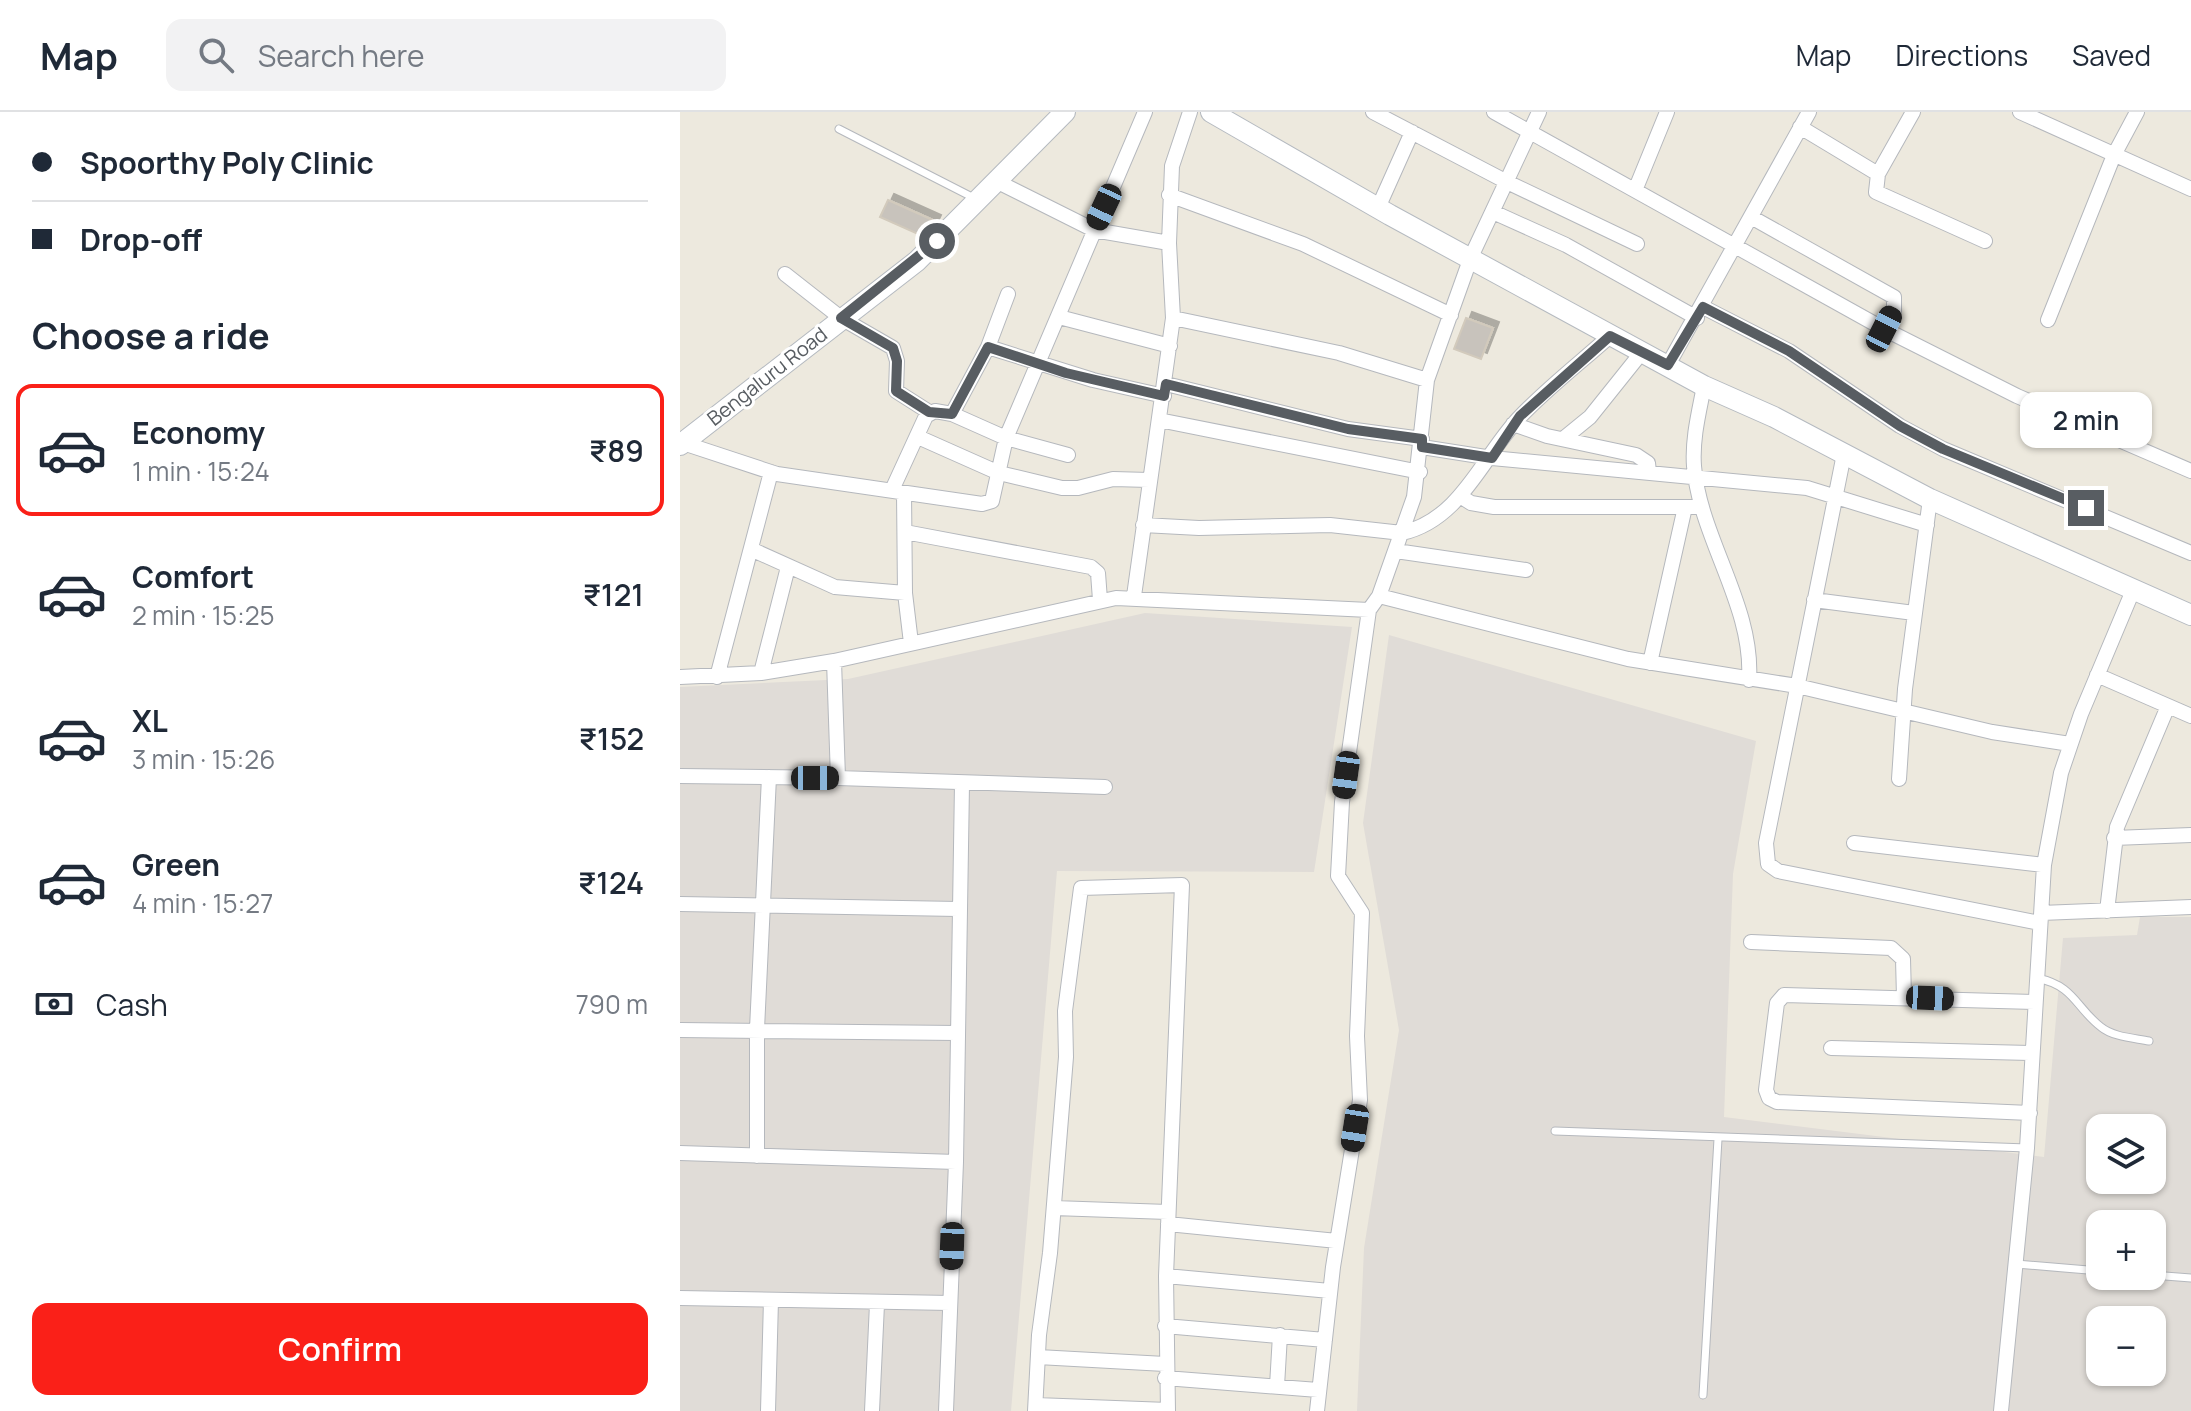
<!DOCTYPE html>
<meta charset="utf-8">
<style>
:root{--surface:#fff;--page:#f2f2f3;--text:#1f2937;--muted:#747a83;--line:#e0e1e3;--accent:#fa2018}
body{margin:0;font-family:Manrope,sans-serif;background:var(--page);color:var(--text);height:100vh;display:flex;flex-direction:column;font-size:30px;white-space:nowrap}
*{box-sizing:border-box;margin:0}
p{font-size:26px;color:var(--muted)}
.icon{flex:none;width:44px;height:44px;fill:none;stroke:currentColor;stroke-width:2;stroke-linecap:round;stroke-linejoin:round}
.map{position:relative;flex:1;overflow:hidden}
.side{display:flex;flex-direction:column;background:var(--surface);width:680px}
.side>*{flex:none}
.banner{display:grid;align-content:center;height:176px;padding:0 32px;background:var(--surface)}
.fabs{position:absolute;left:1406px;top:1002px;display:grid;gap:16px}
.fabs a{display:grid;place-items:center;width:80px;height:80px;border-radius:16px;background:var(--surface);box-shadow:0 2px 6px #0004;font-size:40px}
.end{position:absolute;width:36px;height:36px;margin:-18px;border:10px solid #585d62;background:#fff;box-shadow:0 0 0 4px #fff}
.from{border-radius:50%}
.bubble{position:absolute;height:56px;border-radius:16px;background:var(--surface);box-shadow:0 2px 6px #0004;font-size:26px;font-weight:600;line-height:56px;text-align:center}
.car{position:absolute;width:24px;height:48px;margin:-24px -12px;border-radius:10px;box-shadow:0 0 6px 2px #0007;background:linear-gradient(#222 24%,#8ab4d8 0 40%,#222 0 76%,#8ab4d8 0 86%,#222 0)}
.banner b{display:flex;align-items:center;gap:28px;height:76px;font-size:30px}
.banner b+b{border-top:2px solid var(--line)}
.banner i{width:20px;height:20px;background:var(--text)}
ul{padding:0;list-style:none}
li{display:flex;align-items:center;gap:24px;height:132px;margin:0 16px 12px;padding:0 16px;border:4px solid transparent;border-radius:16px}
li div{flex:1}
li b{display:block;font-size:30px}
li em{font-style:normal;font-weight:600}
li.on{border-color:var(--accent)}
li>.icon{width:72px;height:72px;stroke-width:1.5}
h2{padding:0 32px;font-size:36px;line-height:96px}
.pay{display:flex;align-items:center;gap:20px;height:88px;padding:0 32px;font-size:30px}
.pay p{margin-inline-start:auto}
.action{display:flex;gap:16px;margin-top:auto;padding:16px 32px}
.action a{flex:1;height:92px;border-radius:16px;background:var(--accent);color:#fff;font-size:32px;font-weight:600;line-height:92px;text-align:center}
header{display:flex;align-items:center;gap:48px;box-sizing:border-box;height:112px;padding:0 40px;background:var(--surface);border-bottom:2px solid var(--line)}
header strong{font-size:38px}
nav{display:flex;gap:44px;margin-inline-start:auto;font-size:28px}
.search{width:560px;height:72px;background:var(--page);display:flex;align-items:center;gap:20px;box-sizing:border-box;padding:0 28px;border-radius:16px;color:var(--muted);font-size:30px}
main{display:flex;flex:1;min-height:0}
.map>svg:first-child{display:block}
.industrial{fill:#e0dcd7;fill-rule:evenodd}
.building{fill:#c8c3bc;stroke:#d2cabc;stroke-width:2;filter:url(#shadow)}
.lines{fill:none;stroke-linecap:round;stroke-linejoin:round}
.lane-casing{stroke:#b5b8bd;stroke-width:9}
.street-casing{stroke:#b5b8bd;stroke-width:16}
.secondary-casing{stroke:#b5bac0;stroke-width:22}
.lane{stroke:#fff;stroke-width:7}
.street{stroke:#fff;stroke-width:14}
.secondary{stroke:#fff;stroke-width:20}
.route{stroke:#585d62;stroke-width:10}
.labels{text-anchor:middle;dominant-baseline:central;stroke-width:6;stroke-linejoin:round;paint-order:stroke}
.street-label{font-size:20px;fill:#585d62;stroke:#fff}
</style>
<header>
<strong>Map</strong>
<div class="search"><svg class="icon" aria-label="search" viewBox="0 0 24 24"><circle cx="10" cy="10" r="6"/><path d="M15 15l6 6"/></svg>Search here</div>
<nav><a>Map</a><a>Directions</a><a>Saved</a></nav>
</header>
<main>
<section class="side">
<div class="banner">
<b><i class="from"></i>Spoorthy Poly Clinic</b>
<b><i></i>Drop-off</b>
</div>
<h2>Choose a ride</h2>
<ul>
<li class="on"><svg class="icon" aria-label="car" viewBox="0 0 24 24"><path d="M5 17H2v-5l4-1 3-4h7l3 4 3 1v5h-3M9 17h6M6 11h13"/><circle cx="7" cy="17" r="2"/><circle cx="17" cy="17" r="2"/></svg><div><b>Economy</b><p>1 min · 15:24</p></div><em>₹89</em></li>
<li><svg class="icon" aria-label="car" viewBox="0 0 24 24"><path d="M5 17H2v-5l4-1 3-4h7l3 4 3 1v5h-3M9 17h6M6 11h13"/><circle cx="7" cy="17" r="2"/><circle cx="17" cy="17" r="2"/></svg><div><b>Comfort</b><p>2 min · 15:25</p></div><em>₹121</em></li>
<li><svg class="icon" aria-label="car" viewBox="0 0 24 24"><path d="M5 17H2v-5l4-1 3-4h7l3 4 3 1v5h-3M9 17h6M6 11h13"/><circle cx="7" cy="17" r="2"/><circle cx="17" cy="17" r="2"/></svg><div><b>XL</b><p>3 min · 15:26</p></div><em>₹152</em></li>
<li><svg class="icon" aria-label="car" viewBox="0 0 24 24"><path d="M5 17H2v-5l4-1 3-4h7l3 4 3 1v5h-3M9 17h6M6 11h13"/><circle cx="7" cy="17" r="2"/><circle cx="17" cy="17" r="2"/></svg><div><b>Green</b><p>4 min · 15:27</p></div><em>₹124</em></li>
</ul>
<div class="pay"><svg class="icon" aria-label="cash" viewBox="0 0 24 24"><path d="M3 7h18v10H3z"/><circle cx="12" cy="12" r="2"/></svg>Cash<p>790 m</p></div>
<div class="action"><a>Confirm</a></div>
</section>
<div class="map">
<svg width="1511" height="1299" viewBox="0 0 1511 1299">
<defs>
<filter id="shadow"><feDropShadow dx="6" dy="-6" stdDeviation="0" flood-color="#0004"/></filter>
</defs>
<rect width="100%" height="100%" fill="#ede9de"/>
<path class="industrial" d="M465,501L672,515L634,760L377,759L331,1299H0V575L168,567Z
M709,523L1076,629L1053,762L1044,1005L1364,1045L1383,826L1457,823L1460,805H1511V1299H677L684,1136L719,918L683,711ZM1420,1016H1472V1068H1420ZM1420,1112H1472V1164H1420ZM1420,1208H1472V1260H1420Z"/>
<path class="building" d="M208,88L255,109L247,126L200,105Z
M786,206L813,216L801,247L774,237Z"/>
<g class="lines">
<defs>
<path id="lane" d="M159,17L296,87
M1357,866C1395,874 1395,895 1421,915C1433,925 1454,926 1469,929
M875,1019L1347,1036
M1336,1152L1420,1159
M1472,1163L1511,1166
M1023,1283L1038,1027"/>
<path id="street" d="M693,0L827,70L957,132
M814,0L1204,217L1337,284L1511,359
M1233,0L1198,62L1196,80L1305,129
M1340,0L1511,77
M1120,15L1198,62
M318,70L414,118L489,131
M956,76L987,0
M489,83L623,132L771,203
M698,96L732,20
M813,100L886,133L1017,206
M1071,105L1214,185V199L1204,217
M105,162L161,206L213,236L217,249L216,279L249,300
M1023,195L1109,239L1220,314L1263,337L1511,441
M379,205L490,234
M493,206L659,241L747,268
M1368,208L1434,43L1457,0
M308,235L413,268L484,284
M988,253L1129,0
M486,272L668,317L742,327
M1024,274C1019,300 1012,327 1014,354C1020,427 1074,494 1069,568
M272,302L308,235L328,182
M479,308L740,360
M833,312L867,324L956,343L968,351L969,360
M238,325L319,361L382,376H398L433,367L469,368
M883,327L910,305L962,240
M3,331L97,362L302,392L312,389L326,326L465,0
M742,335L812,346L1127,376L1247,413
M1164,342L1086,731L1088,752L1098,759L1360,811
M212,378L246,304L255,299L272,302L326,326L388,343
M224,381L225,481L231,531
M780,384L791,391L814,395H1022
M463,413L519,416L650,413L722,421C780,408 802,346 838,307C866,277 900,251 930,224
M225,420L411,455L418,461L420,488
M73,438L155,475L225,481
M716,439L846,458
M454,484L493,206L489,131L492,54L510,0
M699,484L948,547L1117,574L1312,620L1390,632
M1134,488L1234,501
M154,549L158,666
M970,551L1005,395
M81,561L108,455
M1417,563L1511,604
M0,565L81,561L154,549L436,486L689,498L699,484L734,385L747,268L791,145L859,0
M37,565L91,360
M0,664L158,666L425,675
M1219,667L1225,577L1250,387
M1434,726L1511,723
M1174,731L1364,753
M0,792L278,797
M1427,799L1437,715L1488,594
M1361,801L1511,795
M1071,830L1211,836L1223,847L1224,885
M0,918L277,921
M1151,936L1350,941
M1350,1001L1097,990L1089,986L1086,978L1097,891L1104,883L1355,890
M0,1041L276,1050
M77,1044V917L89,665
M374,1096L488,1100
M488,1112L657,1129
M486,1164L650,1179
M0,1186L270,1191
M485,1214L645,1228
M358,1245L485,1252
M485,1266L638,1278
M597,1274L600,1223
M356,1293L488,1298
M88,1299L91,1188
M192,1299L197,1192
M266,1299L276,1050L282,672
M355,1299L359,1223L370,1141L386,945L385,899L401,776L502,773L486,1164L488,1299
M637,1299L653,1155L680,988L677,924L682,801L658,764L662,690L689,498
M1321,1299L1347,1036L1364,753L1381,661L1401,602L1454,476"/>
<path id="secondary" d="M531,0L710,103L1024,274L1094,305L1250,387L1511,503
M0,333L237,149L385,0"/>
</defs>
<use href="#lane" class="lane-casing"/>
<use href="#street" class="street-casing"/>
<use href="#secondary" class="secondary-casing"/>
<use href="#lane" class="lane"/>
<use href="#street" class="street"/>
<use href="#secondary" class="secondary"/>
</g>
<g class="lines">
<path class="route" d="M257,129L161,206L213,236L217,249L216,279L249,300L272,302L308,235L386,261L484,284L486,272L668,317L742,327V335L812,346L840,304L930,224L988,253L1023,195L1109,239L1220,314L1263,337L1406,396"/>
</g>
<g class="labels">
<g class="street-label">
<text transform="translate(87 264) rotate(-38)">Bengaluru Road</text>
</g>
</g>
</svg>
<div class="fabs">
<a><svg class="icon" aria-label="layers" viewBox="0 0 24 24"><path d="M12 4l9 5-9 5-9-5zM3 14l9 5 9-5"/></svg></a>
<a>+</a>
<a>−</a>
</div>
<i class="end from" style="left:257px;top:129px"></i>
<i class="end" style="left:1406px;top:396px"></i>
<div class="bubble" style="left:1340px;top:280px;width:132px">2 min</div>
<i class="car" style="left:424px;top:95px;rotate:205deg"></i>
<i class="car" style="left:1204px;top:217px;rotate:27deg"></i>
<i class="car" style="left:666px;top:663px;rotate:188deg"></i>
<i class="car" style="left:135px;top:666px;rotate:90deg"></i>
<i class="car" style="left:1250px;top:886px;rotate:92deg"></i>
<i class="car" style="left:675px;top:1016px;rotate:189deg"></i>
<i class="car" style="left:272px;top:1134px;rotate:182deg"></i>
</div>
</main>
